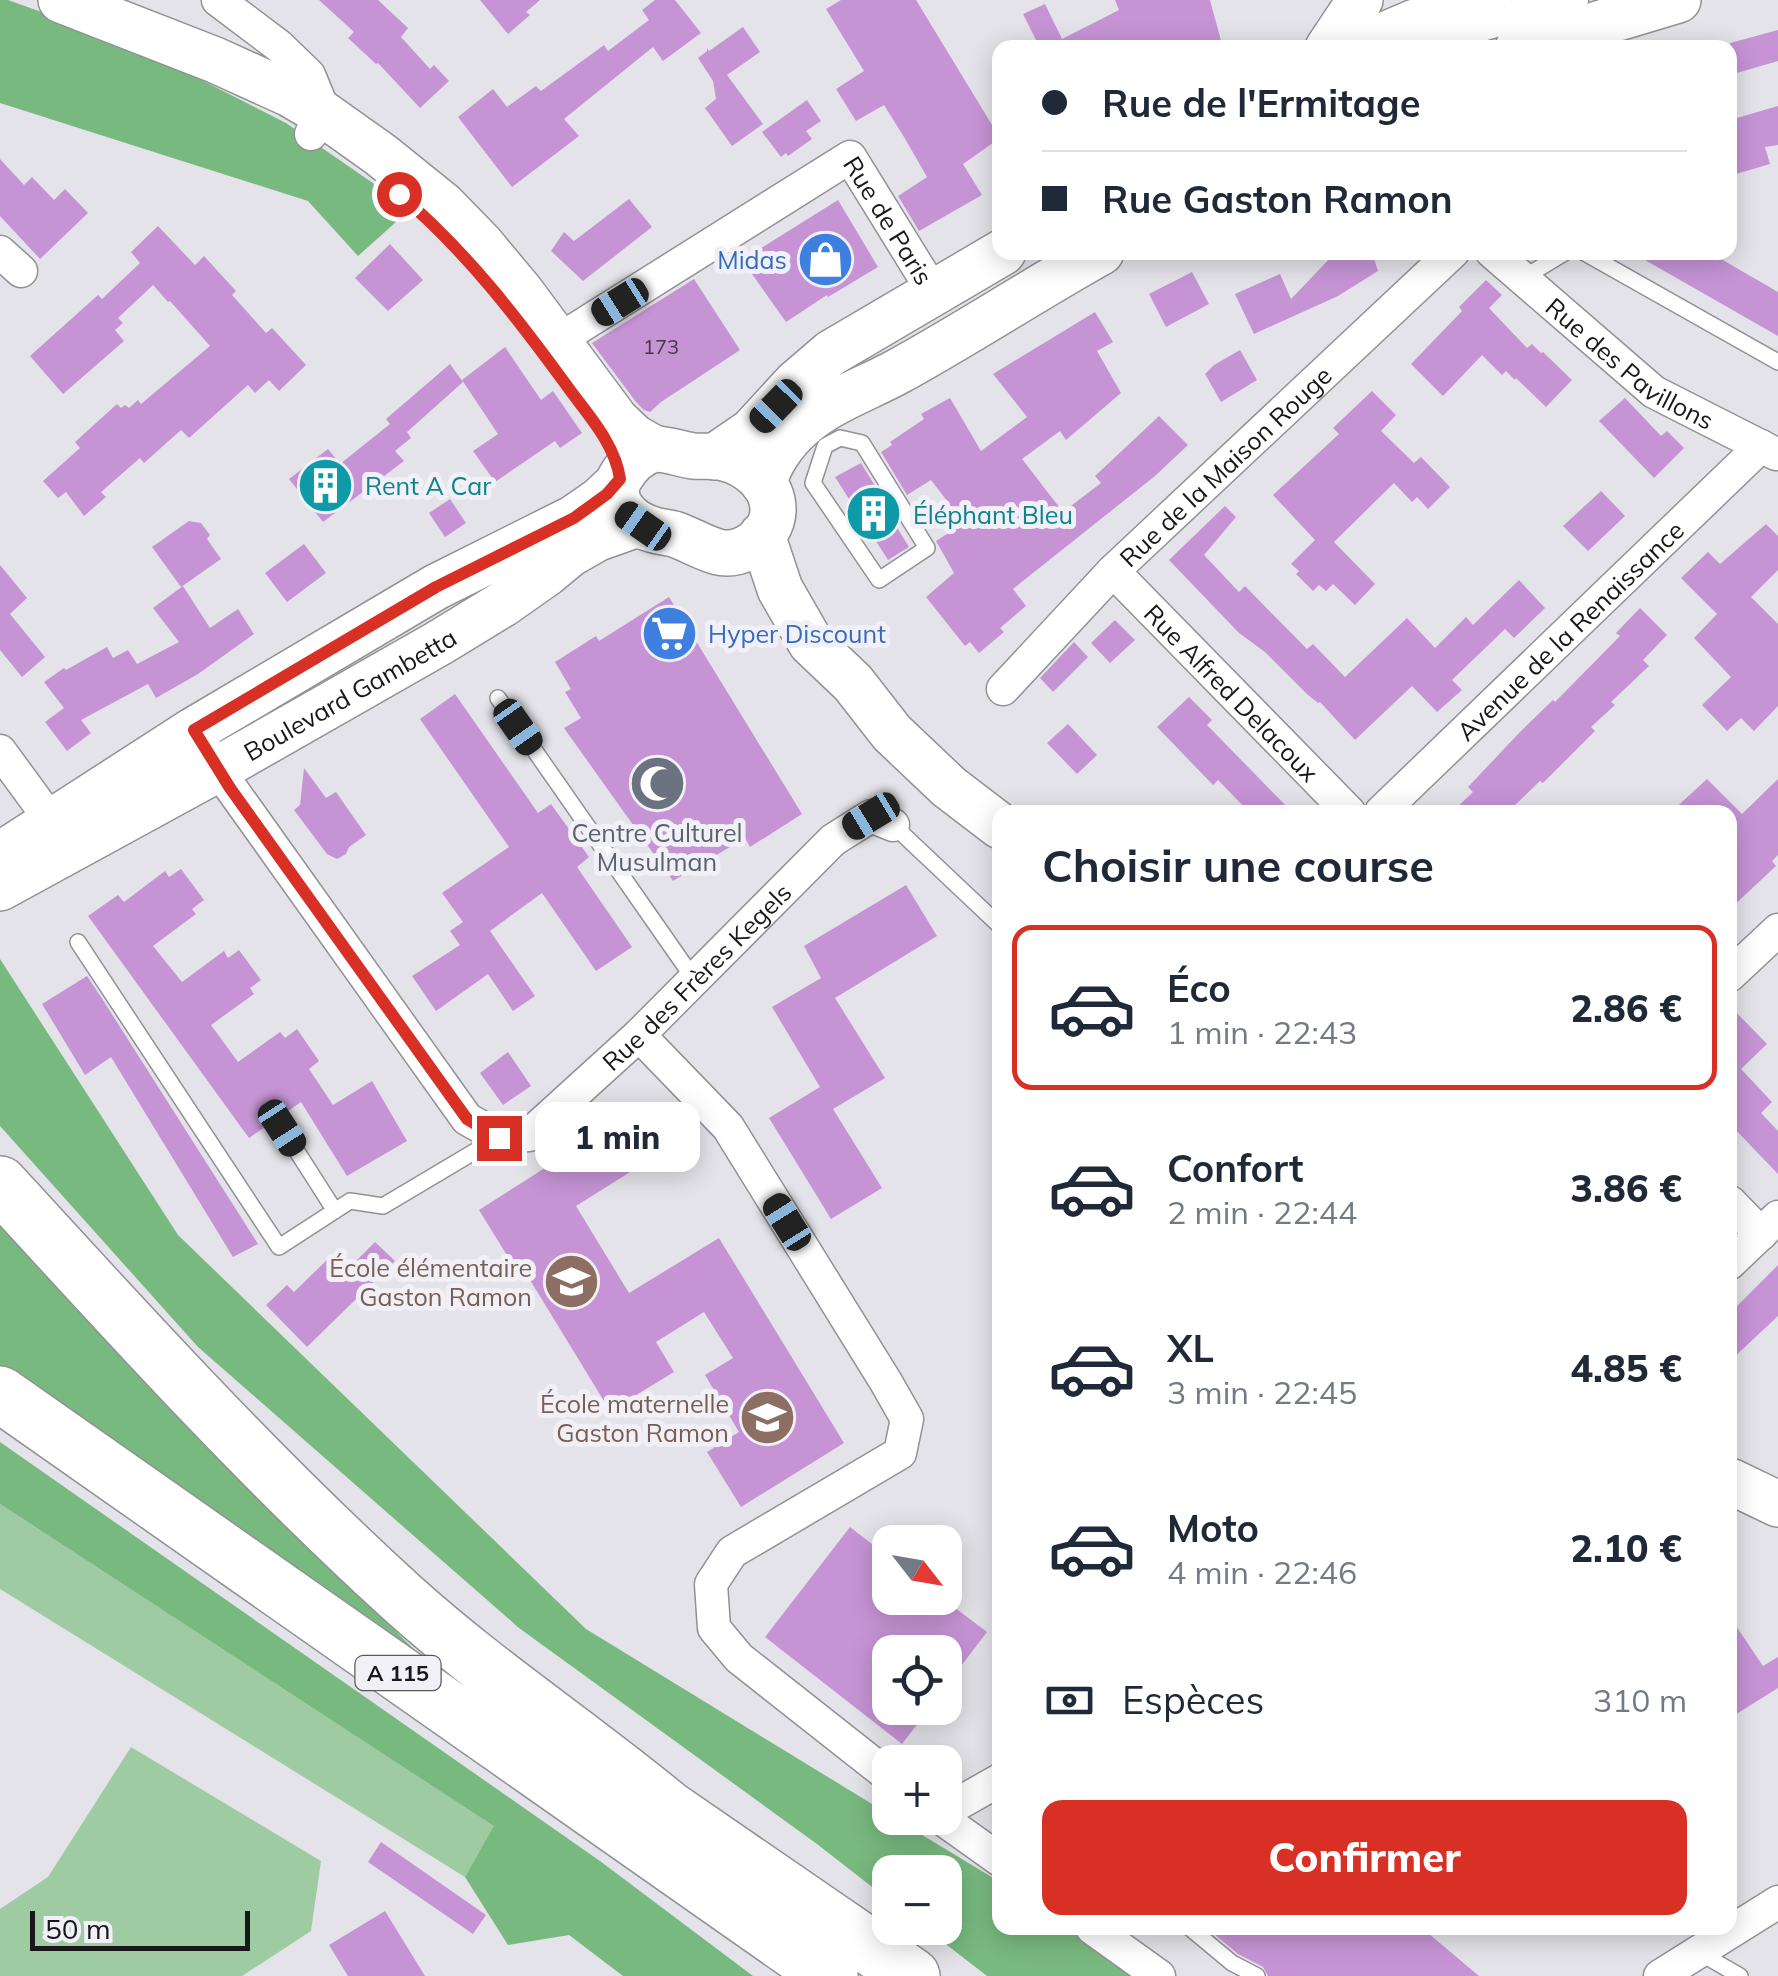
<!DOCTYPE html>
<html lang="fr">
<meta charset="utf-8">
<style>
:root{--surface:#fff;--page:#f6f6f7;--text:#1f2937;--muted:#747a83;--line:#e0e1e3;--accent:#d93025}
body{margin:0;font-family:Mulish,sans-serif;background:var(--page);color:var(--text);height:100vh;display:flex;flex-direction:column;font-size:38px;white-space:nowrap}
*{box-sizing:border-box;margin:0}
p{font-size:32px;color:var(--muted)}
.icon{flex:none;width:55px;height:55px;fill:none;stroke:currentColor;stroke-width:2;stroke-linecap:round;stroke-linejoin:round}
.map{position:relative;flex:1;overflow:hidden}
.details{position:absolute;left:992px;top:805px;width:745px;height:1130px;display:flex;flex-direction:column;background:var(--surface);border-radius:20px;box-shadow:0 5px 25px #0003}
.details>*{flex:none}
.banner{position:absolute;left:992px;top:40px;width:745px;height:220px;border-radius:20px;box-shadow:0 5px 25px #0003;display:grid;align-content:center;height:220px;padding:0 50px;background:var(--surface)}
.needle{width:65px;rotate:121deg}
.controls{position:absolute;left:872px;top:1525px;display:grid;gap:20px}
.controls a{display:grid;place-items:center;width:90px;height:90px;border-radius:20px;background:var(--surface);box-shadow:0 5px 25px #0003;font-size:50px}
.scale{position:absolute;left:30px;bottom:25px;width:220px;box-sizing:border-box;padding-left:10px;border:5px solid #18181a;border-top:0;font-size:28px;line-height:35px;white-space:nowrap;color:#18181a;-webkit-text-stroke:8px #f1f0f7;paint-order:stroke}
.end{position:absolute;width:45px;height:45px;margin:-22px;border:12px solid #d93025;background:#fff;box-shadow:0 0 0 5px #fff}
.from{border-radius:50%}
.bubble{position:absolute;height:70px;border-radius:20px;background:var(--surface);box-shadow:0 5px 25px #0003;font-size:32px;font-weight:800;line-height:70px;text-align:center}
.car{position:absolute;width:30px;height:60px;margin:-30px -15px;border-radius:12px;box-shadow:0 0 8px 2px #0007;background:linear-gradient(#222 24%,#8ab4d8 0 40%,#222 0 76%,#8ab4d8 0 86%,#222 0)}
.banner b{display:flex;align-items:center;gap:35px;height:95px;font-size:38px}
.banner b+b{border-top:2px solid var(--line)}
.banner i{width:25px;height:25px;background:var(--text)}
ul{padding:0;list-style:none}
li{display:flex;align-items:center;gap:30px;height:165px;margin:0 20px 15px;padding:0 30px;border:5px solid transparent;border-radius:20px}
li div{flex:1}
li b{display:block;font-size:38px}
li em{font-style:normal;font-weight:800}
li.active{border-color:var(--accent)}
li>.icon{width:90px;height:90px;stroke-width:1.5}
h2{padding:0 50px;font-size:45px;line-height:120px}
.pay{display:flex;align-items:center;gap:25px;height:110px;padding:0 50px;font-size:38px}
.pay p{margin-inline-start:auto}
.cta{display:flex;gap:20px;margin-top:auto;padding:20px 50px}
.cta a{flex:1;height:115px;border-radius:20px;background:var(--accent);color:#fff;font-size:40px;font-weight:800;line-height:115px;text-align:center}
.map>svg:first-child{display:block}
.green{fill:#9fcba2}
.forest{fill:#78b97f}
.building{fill:#c694d5}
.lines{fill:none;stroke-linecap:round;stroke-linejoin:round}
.lane-casing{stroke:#919196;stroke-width:18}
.street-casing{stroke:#919196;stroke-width:35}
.secondary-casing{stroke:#919196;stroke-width:48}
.highway-casing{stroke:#919196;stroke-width:58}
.lane{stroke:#fff;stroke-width:15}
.street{stroke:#fff;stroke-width:32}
.secondary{stroke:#fff;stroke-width:45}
.highway{stroke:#fff;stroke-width:55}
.route{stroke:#d93025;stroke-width:12}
.labels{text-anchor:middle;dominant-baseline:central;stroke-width:10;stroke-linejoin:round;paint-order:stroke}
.number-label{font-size:20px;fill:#443749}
.shield{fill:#f1f0f7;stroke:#59595c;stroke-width:2.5}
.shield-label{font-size:22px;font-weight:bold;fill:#18181a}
.street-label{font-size:25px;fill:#18181a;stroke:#f1f0f7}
.shop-label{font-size:25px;fill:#366cbe;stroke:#f1f0f7;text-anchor:end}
.culture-label{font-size:25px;fill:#0d838f;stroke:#f1f0f7;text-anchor:start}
.worship-label{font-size:25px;fill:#5b616d;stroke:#f1f0f7}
.education-label{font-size:25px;fill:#785e54;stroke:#f1f0f7;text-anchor:end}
</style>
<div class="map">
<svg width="1778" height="1976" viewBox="0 0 1778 1976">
<rect width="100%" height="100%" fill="#e4e3e9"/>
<path class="green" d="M0,1504L495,1826L465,1877L0,1589Z
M131,1747L321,1861L311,1931L242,1976H0V1909L48,1877Z"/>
<path class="forest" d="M0,0H8L131,44L286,123L380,188L405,214L358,256L308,201L0,103Z
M0,959L178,1235L586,1629L890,1815V1818H894L1000,1882V1928H1068L1137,1976H987L925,1928H945V1872H890V1901L817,1844L519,1628L198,1347L0,1126Z
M0,1225L252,1490L426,1661L0,1371Z
M0,1442L600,1861L753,1976H623L569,1935L508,1945L465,1877L494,1826L0,1504Z"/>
<path class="building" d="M319,0H378L408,28L401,37L430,69L434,65L449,81L420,108L378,63L376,64L348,38L354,32Z
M480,0H540L526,12L530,15L508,34Z
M655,0H675L701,33L663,61L653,47L564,119L579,136L512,187L458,117L493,89L507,107L536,86L541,91L604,45L608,51L649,20L642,10Z
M841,0H916L1000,138L963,164L982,195L919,231L898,196L927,177L904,137L884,105L856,121L836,89L864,71L826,9Z
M1115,0H1210L1223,48H1040L1023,14L1045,4L1062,39L1119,10Z
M743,27L760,52L727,75L763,124L732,146L705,108L716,99L713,81L698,58L707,51V48L709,51Z
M1778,30V61L1730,75V43Z
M807,100L821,121L806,131L812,139L788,156L786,153L781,157L762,132Z
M1778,106V145L1765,147L1770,164L1736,174L1730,153V120Z
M0,159L24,185L32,177L54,200L65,189L88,213L40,259L0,216Z
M629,199L652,227L583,281L551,251L564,232L574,241Z
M838,200L878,267L828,297L827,295L786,322L742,260Z
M158,226L195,265L204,256L236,291L232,295L266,333L272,328L306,365L279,391L269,380L255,393L248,385L189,438L181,430L144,463L140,458L101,492L106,497L84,516L66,492L58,498L43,481L80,448L75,442L117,404L121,408L125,405L129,408L138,400L141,404L210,346L170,301L168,302L153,285L118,318L123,323L115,330L124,341L63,394L30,356L98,295L102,299L140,263L131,252Z
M390,244L423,280L388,311L355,278Z
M1336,252H1372L1378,271L1338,296L1254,334L1235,294L1280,274L1291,299Z
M1631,252H1709L1778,292V336Z
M1192,272L1209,304L1166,327L1149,294Z
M694,279L740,350L661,402L650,412L644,410L636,402L592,343Z
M1486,280L1502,295L1489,308L1527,348L1532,344L1541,353L1543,352L1572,380L1546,407L1516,378L1515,380L1506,371L1502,375L1482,355L1443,396L1411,364L1462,311L1459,307Z
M1095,312L1113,342L1097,351L1121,393L1066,440L1060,431L1022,459L1063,512L1101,483L1095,476L1159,416L1188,445L1155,476L1013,589L1026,606L1000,628L1004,632L979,653L970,642L965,646L926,597L954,573L936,541L964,523L931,480L907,495L881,452L892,445L890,442L924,419L921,414L950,398L981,451L1027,417L993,374Z
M505,347L541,400L553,391L582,433L560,448L555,441L495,482L473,451L498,434L462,380Z
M1240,350L1257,380L1221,402L1205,374L1214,365Z
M450,364L463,382L407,432L411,438L395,451L404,461L323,522L289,479L328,449L340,464L390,424L386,419Z
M1372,391L1396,415L1381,431L1414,463L1421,457L1450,487L1428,509L1417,497L1412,502L1394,483L1334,542L1375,584L1355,605L1333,584L1326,591L1319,585L1313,591L1296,574L1299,571L1291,564L1315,540L1273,495L1339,434L1333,428Z
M1625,398L1661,436L1667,431L1684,448L1654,478L1599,421Z
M861,463L888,507L885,508L909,547L888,560L835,477Z
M1601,491L1625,516L1588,551L1563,526Z
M450,499L466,523L445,537L429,513Z
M1225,506L1236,517L1204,555L1239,592L1245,586L1307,649L1313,644L1345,677L1407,618L1435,648L1466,617L1473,625L1519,580L1545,608L1514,638L1505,629L1452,680L1462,690L1437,712L1412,686L1355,740L1320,702L1318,703L1307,694L1265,652L1239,633L1169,560Z
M189,521L201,523L210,535L207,539L221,559L181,587L152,547Z
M1766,524L1778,536V570L1751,597L1778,624V706L1754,731L1741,718L1727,731L1702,705L1731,677L1694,638L1717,614L1681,578L1708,552L1720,564Z
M304,544L326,573L287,602L265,573Z
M0,565L27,598L10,614L45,657L22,677L0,650Z
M183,586L210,628L238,609L254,634L198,674L156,698L148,684L81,720L91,733L67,751L45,722L64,708L44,682L64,668L66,670L107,647L113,658L128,650L137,664L179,642L153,608Z
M669,597L802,814L750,847L745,838L673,881L564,728L581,718L565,692L571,689L555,662L596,636L599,641Z
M1640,608L1667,635L1643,660L1649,666L1611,702L1615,705L1591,727L1595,731L1543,783L1540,781L1508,812H1452L1473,792L1468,787L1520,732L1553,700L1555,702L1620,636L1616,633Z
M1115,620L1135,640L1110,663L1091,643Z
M1074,642L1088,657L1053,692L1040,678Z
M455,694L538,813L551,804L589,857L577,867L632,947L596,971L542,893L490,931L535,996L513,1011L488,974L436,1011L412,976L460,945L450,931L463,922L442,893L509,847L420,719Z
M1189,697L1212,720L1207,725L1292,812H1249L1218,780L1213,785L1157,727Z
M1068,724L1097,755L1077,774L1047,743Z
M304,768L326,798L336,792L366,835L349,847L346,854L337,859L327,854L294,810L300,805Z
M1707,779L1742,814L1778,779V855L1772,861L1776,866L1730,909V812H1671Z
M181,869L204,900L192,909L196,914L153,946L182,982L224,951L228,958L239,950L261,980L250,988L254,994L211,1025L238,1062L280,1032L285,1038L297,1029L319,1061L309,1069L333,1105L372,1081L407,1141L347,1176L301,1102L249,1138L88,916L118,895L124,902L165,871L169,877Z
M906,885L937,936L835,998L885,1078L833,1109L882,1188L831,1219L769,1118L820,1087L772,1007L821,978L804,946Z
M87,976L101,997L258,1244L233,1257L111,1057L85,1075L42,1004Z
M1730,1006L1767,1044L1741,1069L1772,1102L1761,1113L1778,1131V1174L1730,1124Z
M508,1052L531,1086L503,1105L480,1073Z
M617,1122L643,1164L576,1206L629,1293L719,1238L844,1443L741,1507L707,1452L739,1432L705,1375L733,1358L704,1312L656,1342L674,1372L610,1411L527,1275L521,1278L479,1210Z
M375,1242L395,1261L307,1347L266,1305L287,1285L294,1292L330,1257L340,1251L353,1264Z
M1778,1265V1316L1730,1361V1313Z
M850,1527L890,1558V1598H942L987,1632L945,1687V1652H890V1708H930L902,1744L765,1637Z
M1730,1617L1763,1666L1778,1657V1688L1730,1718Z
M381,1842L486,1915L473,1934L368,1862Z
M385,1911L425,1976H348L329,1945Z
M1207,1928H1422L1479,1976H1268L1263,1967L1238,1954Z"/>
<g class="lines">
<defs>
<path id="lane" d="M1583,252L1778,362
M1521,279L1566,252
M840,438L862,443L927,548L879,580L813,483L825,446Z
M498,698L694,979
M893,825L1000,926
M78,942L279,1247L350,1201L383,1206L499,1137
M282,1128L335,1211
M1190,1928L1232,1963L1257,1976
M1700,1953L1740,1976"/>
<g id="street">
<path d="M218,0L279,46L309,75L321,104L322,113L311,134"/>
<path d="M1438,48C1471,21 1523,15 1564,5L1572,0"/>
<path d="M0,252L21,271"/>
<path id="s1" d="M1492,252L1654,392L1776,454"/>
<path id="s2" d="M557,341L850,157L934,293"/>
<path id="s3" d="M1113,571L1349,812"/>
<path id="s4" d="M1003,689L1113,571L1453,252"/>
<path d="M0,751L63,837"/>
<path id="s5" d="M207,751L231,788L467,1119L499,1137L529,1135L639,1035L833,840L871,816L893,825"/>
<path id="s6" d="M1381,812L1761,446"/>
<path d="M1730,975L1778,930"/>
<path d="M639,1035L728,1127L886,1382L907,1419L900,1453L732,1552L711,1584L714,1628L739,1658L890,1777"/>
<path d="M1730,1202L1761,1234"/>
<path d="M1730,1263L1778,1217"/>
<path d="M945,1811L1000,1780"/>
<path d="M941,1818L1000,1860"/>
<path d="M1092,1928L1159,1976"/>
<path d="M1660,1976L1778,1902"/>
</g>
<g id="secondary">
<path d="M61,0L215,60L290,94L322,113L381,155L443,205L481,244L521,292L616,420L634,437L655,449"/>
<path d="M1328,48L1360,0"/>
<path d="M1354,48L1415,22L1489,0"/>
<path d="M1518,48L1678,0"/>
<path d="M655,449C668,449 680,454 693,456C703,457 714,455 724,458C747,463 774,484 773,511C772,537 742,558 718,552C703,548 689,539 674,534C667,532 659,532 651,529C630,523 607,501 620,478C628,464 639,453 655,449Z"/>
<path d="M714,457L752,431L796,383L831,353L1003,252"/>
<path d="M764,484C768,463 785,440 801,426C828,402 863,390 895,373C965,335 1031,291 1101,252"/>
<path d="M762,535L780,589L811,643L853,683L892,733L949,787L1000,826"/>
<path d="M0,855L194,730L436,587L574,518L600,500L616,485"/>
<path id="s7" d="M0,888L218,769L439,643L503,604L547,573L570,554L598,538L632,526H643"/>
<path d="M1730,1481L1778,1504"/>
</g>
<path id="highway" d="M0,1184C130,1326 259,1468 402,1598C486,1674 582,1737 669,1809L912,1976
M0,1394L830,1976"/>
</defs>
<use href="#lane" class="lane-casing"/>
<use href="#street" class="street-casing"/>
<use href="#secondary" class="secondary-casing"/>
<use href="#highway" class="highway-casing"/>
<use href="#lane" class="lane"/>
<use href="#street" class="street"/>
<use href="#secondary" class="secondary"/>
<use href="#highway" class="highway"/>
</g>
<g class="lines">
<path class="route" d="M399,194C465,250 516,316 567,386C587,414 615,443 620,479L607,494L574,518L436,587L194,730L230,788L467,1119L499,1138"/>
</g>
<defs>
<symbol id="shop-disc" viewBox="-11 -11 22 22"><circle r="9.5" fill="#3f7fe0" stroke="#f1f0f7"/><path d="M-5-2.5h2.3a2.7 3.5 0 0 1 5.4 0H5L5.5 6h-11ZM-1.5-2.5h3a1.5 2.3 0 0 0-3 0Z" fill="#fff"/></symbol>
<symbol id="building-disc" viewBox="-11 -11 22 22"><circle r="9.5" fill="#0f9aa8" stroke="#f1f0f7"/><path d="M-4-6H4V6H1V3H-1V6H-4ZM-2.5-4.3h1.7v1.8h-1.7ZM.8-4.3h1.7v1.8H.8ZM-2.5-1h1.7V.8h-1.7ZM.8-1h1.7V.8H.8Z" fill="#fff"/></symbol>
<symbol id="supermarket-disc" viewBox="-11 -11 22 22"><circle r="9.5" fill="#3f7fe0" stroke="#f1f0f7"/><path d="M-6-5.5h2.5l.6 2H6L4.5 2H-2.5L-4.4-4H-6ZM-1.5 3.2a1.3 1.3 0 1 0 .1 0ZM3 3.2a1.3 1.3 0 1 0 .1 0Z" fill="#fff"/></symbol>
<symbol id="mosque-disc" viewBox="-11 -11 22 22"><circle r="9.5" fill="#6b7280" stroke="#f1f0f7"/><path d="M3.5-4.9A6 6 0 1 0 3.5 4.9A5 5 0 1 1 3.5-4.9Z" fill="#fff"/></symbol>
<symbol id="school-disc" viewBox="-11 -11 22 22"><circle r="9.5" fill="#8d6e63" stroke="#f1f0f7"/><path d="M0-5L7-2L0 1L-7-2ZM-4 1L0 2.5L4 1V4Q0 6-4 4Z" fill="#fff"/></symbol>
</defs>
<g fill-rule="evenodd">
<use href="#shop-disc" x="794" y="228" width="63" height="63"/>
<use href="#building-disc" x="294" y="454" width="63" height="63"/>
<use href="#building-disc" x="842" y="482" width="63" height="63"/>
<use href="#supermarket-disc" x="638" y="602" width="63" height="63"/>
<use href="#mosque-disc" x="626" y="752" width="63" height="63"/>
<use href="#school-disc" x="540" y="1250" width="63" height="63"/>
<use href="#school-disc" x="736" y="1386" width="63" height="63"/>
</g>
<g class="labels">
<g class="number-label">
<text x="661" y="346">173</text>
</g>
<rect class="shield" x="355.5" y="1656" width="85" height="34" rx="8"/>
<g class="shield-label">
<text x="398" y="1673">A 115</text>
</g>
<g class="street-label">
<text stroke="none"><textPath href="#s2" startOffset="420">Rue de Paris</textPath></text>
<text stroke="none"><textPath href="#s1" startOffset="178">Rue des Pavillons</textPath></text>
<text stroke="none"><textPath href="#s4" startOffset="315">Rue de la Maison Rouge</textPath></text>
<text stroke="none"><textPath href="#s6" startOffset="262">Avenue de la Renaissance</textPath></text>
<text stroke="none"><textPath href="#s3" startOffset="170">Rue Alfred Delacoux</textPath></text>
<text stroke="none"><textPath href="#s7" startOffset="400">Boulevard Gambetta</textPath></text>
<text stroke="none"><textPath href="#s5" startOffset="748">Rue des Frères Kegels</textPath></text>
</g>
<g class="shop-label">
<text x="787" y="259">Midas</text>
<text x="708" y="633" text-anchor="start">Hyper Discount</text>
</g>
<g class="culture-label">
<text x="365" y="485">Rent A Car</text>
<text x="913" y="514">Éléphant Bleu</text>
</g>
<g class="worship-label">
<text x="657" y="832">Centre Culturel<tspan x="657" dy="29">Musulman</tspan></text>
</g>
<g class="education-label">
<text x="532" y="1267">École élémentaire<tspan x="532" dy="29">Gaston Ramon</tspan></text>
<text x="729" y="1403">École maternelle<tspan x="729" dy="29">Gaston Ramon</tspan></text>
</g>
</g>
</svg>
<div class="controls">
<a><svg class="needle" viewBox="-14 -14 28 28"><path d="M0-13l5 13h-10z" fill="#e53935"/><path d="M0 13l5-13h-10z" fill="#747a83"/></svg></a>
<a><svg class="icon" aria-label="locate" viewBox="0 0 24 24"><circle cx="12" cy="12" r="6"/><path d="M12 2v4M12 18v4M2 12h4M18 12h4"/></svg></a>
<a>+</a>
<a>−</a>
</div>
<div class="scale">50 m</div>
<i class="end from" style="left:399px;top:194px"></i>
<i class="end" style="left:499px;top:1138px"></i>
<div class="bubble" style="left:535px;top:1102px;width:165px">1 min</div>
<i class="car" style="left:620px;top:302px;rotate:238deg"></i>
<i class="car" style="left:776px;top:406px;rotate:224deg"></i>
<i class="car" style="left:643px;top:526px;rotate:305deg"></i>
<i class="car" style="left:518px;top:727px;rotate:145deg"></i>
<i class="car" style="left:871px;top:816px;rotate:239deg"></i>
<i class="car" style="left:282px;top:1128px;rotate:147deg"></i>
<i class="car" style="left:787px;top:1222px;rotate:328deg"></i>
<div class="banner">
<b><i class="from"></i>Rue de l'Ermitage</b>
<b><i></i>Rue Gaston Ramon</b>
</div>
<section class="details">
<h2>Choisir une course</h2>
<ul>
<li class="active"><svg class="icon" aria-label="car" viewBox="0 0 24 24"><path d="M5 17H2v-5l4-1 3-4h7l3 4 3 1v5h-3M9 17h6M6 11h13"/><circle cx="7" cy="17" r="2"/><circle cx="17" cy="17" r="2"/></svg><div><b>Éco</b><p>1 min · 22:43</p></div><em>2.86 €</em></li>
<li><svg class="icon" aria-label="car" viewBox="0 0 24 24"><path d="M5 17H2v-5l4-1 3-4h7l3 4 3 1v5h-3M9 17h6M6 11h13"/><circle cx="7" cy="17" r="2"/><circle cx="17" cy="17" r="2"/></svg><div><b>Confort</b><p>2 min · 22:44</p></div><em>3.86 €</em></li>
<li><svg class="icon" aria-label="car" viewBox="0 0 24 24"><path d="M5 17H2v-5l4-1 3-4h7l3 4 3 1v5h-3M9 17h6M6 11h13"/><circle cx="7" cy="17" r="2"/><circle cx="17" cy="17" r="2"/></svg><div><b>XL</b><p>3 min · 22:45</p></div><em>4.85 €</em></li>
<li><svg class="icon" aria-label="car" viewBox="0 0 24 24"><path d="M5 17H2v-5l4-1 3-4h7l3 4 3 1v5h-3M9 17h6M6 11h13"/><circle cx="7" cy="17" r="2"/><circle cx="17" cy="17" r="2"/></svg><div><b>Moto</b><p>4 min · 22:46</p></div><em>2.10 €</em></li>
</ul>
<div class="pay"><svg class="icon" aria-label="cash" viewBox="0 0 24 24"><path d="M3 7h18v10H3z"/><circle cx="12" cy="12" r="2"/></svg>Espèces<p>310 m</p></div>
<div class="cta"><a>Confirmer</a></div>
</section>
</div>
